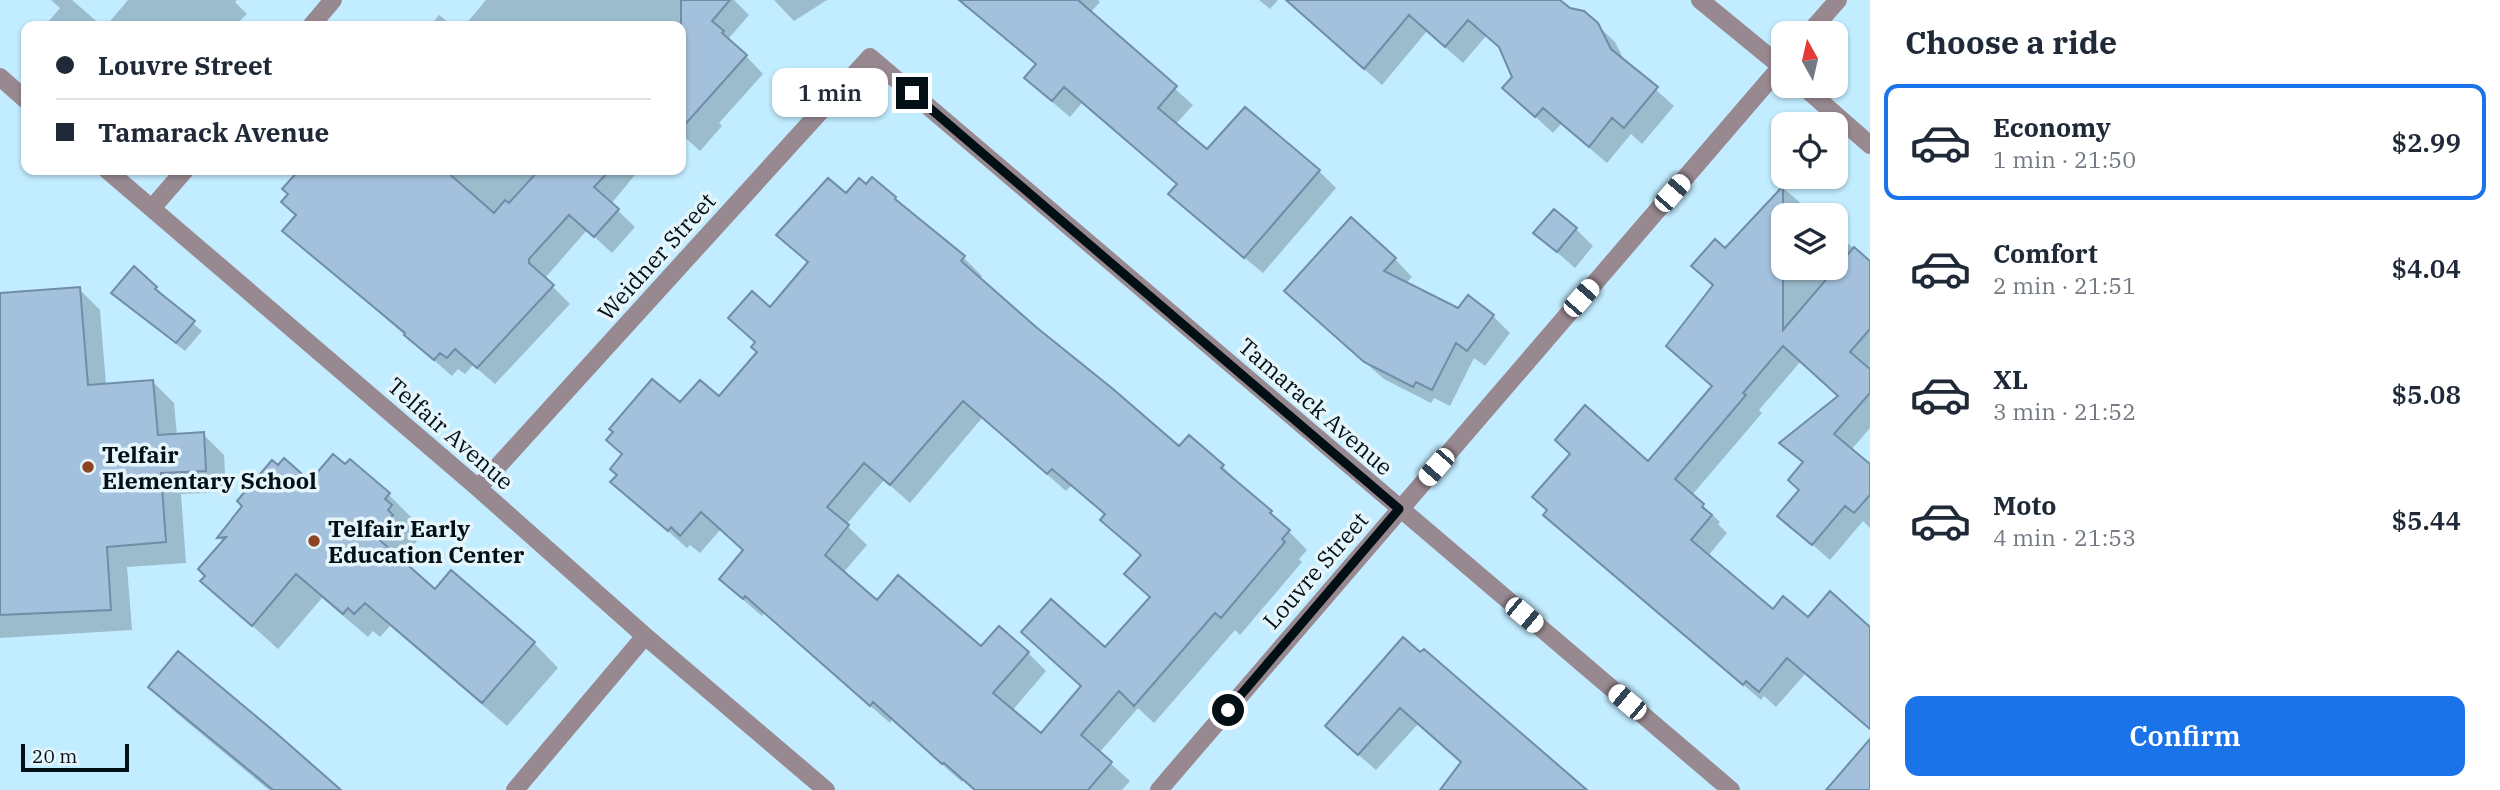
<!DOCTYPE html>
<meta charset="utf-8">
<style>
:root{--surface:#fff;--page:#f2f2f3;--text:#1f2937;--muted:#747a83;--line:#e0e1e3;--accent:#1a73e8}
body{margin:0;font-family:"IBM Plex Serif",serif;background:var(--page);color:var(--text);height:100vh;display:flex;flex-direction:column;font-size:26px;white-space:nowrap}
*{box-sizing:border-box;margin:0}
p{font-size:23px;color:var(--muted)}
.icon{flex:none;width:38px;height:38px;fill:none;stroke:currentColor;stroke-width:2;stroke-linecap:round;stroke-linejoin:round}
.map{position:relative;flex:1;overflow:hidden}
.drawer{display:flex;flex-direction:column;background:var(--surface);width:630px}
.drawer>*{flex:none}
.hud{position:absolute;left:21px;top:21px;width:665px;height:154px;border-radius:14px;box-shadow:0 2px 5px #0004;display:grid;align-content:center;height:154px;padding:0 35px;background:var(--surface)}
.needle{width:46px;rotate:352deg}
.buttons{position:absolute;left:1771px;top:21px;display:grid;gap:14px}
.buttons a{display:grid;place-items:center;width:77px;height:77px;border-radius:14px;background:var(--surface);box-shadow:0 2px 5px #0004;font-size:35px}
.scale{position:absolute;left:21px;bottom:18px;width:108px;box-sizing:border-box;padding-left:7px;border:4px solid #020f15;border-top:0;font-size:19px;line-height:24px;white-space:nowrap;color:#020f15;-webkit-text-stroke:5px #e4f5fc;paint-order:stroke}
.end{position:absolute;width:32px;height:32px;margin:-16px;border:9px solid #020f15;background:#fff;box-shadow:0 0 0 4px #fff}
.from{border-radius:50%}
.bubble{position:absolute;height:49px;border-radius:14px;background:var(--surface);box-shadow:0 2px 5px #0004;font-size:23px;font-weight:600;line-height:49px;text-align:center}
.car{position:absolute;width:21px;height:42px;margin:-21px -10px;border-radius:9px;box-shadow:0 0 5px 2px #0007;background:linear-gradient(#fff 24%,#345 0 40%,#fff 0 76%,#345 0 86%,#fff 0)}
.hud b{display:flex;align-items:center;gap:24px;height:66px;font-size:26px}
.hud b+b{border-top:2px solid var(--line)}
.hud i{width:18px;height:18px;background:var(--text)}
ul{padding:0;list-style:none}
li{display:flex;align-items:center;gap:21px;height:116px;margin:0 14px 10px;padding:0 21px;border:4px solid transparent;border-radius:14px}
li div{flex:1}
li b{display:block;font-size:26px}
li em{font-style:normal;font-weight:600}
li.active{border-color:var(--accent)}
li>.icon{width:63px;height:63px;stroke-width:1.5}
h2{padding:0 35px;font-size:32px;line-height:84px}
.action{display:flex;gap:14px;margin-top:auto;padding:14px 35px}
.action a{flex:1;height:80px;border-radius:14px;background:var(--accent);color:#fff;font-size:28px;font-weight:600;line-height:80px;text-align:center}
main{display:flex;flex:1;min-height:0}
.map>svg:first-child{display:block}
.shadow{fill:#0003;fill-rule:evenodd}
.building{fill:#a3c0dc;stroke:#708da7;stroke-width:2;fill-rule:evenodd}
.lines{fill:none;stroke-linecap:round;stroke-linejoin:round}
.street{stroke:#988890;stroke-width:18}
.route{stroke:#020f15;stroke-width:9}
.poi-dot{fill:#8c4520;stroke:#e4f5fc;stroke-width:2.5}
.labels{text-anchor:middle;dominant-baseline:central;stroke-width:7;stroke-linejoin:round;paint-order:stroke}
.street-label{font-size:23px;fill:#020f15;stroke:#e4f5fc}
.poi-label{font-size:23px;font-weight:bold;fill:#020f15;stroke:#e4f5fc;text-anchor:start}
</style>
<main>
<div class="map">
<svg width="1870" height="790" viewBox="0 0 1870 790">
<rect width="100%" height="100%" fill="#c2ecff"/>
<path class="shadow" d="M51,0H72L102,26H52L48,22L60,8Z
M128,0H237L235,2L247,14L234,26H106Z
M486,0H734L749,15L729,38L763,74L719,123L722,126L700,151L681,134V26H464Z
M774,0H827L794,21Z
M970,0H1098L1100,2L1090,13L1193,105L1175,125L1207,152L1319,171L1336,188L1263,273L1188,211L1170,194L1178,185L1082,103L1070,117L1044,95L1027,78L1037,66L989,25L972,8Z
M1259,0H1278L1270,9Z
M1286,0H1558L1569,10L1596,24L1615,42L1625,62L1674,106L1642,144L1631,134L1607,163L1561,124L1553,133L1504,88L1514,78L1502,50L1486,36L1463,63L1427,31L1382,85Z
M439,15L453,26H430Z
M301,170H639L611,204L635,227L612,253L587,230L546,277V280L570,304L495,384L473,365L465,374L458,369L452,376L285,231L297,216L283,202L290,195L284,189Z
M866,186L895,199L964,258L982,276L980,279L1179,449L1222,466L1241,485L1240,486L1271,513L1307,550L1299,559L1302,562L1240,635L1235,630L1154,723L1138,708L1099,753L1130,781L1122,790H975L963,780L962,782L892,720L890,723L764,613L762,616L740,597L721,579L745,551L721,529L700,553L690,545L687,548L613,482L680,405L719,399L759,353L757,343L731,318L770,309L809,263L778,235ZM982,418L1066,491L1071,486L1106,515L1102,520L1142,556L1126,574L1151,598L1105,650L1083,687L1041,736L1012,711L1046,671L1028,653L982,648L877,602L843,573L867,545L846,525L884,480L910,503Z
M1783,188L1815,215H1783V268H1836V233L1870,263V428L1851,450L1870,467V528L1863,521L1830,560L1780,516L1801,491L1804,464L1782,444L1840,396L1801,361L1759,410L1762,413L1692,495L1720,522L1718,524L1727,533L1708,556L1773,611L1870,631V729L1805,674L1776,707L1764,696L1761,700L1545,515L1648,464L1713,387L1668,346L1714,286L1694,266L1726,250Z
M1576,229L1593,246L1575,268L1535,233Z
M1395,259L1412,277L1405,284L1458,310L1493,316L1510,333L1485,366L1474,358L1450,406L1434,398L1431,403L1384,379L1303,308Z
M134,268L165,296L163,298L202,331L185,351L122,301Z
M79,289L100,310L106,385L153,382L174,403L177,436L203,434L224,455L226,492L181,494L186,563L127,567L132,630L0,638V295Z
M310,483L389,495L413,519L408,524L415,531L411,535L417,541L399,560L435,591L534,643L558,668L507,726L390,626L380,637L373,631L368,637L322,598L278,649L203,581L224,542L219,538Z
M1403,640L1586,790H1442L1463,763L1418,724L1376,770L1345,743Z
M150,686L338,790H269L174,711Z"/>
<path class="building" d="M681,0H730L712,21L724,31L722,33L747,55L681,129Z
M959,0H1078L1177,86L1158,108L1207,149L1245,107L1320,170L1244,258L1168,194L1177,184L1064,87L1052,101L1024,78L1036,64Z
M1286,0H1560L1570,8L1584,11L1598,23L1611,49L1658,87L1624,128L1612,118L1589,147L1543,108L1535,117L1502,88L1512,77L1499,47L1468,20L1445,47L1409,15L1364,69Z
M299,170H445L494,213L505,200L509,203L539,170H610L594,187L619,209L594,237L569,215L529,259V263L554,285L477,368L455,349L447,358L440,353L434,360L404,335L405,333L282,231L296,215L281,202L288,194L282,189Z
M872,177L896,197L895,199L965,256L961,261L1036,327L1113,389L1179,446L1189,435L1224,465L1221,468L1272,511L1270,513L1290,530L1282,539L1285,542L1221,618L1215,613L1134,706L1119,691L1081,735L1112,762L1088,790H975L944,763L942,764L873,702L870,706L745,596L743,599L719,579L743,550L701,512L680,536L671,527L668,531L610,482L617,475L610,469L622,454L606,440L613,432L609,429L652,379L680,402L700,380L719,396L757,352L751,347L755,342L728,318L752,291L770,307L808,262L776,235L828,178L846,193L859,178L866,184ZM963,401L1047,474L1052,469L1105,514L1100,520L1141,555L1124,574L1150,597L1105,647L1051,599L1021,632L1081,686L1041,733L993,693L1029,652L999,626L981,646L898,575L877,600L825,555L849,525L827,507L864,463L890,485Z
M1783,186V330L1854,247L1870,261V329L1850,352L1870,369V393L1834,434L1870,464V495L1854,513L1845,506L1812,545L1777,516L1799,490L1788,480L1803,462L1779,443L1838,396L1783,346L1743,393L1746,395L1675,479L1704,504L1702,507L1712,515L1691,540L1773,609L1783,596L1808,617L1830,591L1870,627V729L1787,658L1759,692L1746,681L1743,685L1543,515L1547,510L1532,497L1570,454L1555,440L1585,405L1648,461L1712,386L1666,346L1713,285L1691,266L1715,239L1725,248Z
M1554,209L1577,228L1557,252L1533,233Z
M1351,217L1396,258L1384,271L1458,308L1468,295L1494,315L1467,351L1456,343L1432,390L1416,382L1413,387L1364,362L1284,291Z
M134,266L157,287L155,289L195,321L176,343L111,293Z
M80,287L88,385L153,380L158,435L204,432L206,471L161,473L166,542L107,547L111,610L0,615V293Z
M333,454L345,464L350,459L390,493L385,499L392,505L388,510L393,515L375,536L435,589L451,570L535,642L482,703L365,603L354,614L348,608L343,614L296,574L252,626L200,581L205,576L198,569L226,537L217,538L242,506L237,501L272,460L278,465L284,458L310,481Z
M1403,637L1420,652L1424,649L1587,790H1440L1461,762L1400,708L1358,755L1325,726Z
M178,651L276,733L341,790H273L148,687Z
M1870,739V790H1826Z"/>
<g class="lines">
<path class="street" d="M1700,0L1783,68
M311,26L333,0
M1809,33L1838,0
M0,77L26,100
M1803,86L1870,145
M107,170L478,488L645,636L826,790
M152,208L185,170
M478,488L870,57L1731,790
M515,790L645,636
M1159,790L1783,64"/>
</g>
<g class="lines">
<path class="route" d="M912,93L1399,509L1228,710"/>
</g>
<g class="poi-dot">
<circle cx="88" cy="467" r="7"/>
<circle cx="314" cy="541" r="7"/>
</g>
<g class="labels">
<g class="street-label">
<text transform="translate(656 256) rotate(-48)">Weidner Street</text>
<text transform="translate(1316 406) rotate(41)">Tamarack Avenue</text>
<text transform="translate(451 433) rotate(41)">Telfair Avenue</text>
<text transform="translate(1315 570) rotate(-49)">Louvre Street</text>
</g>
<g class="poi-label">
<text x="102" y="454">Telfair<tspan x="102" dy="26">Elementary School</tspan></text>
<text x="328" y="528">Telfair Early<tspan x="328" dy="26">Education Center</tspan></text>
</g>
</g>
</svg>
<div class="buttons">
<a><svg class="needle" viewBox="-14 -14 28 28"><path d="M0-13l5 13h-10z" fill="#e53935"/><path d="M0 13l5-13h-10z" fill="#747a83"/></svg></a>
<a><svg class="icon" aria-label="locate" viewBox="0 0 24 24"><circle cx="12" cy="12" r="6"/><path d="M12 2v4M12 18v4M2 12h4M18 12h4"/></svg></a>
<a><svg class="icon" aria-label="layers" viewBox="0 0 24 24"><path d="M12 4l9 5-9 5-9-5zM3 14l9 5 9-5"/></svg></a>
</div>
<div class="scale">20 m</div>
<i class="end from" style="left:1228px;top:710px"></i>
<i class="end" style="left:912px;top:93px"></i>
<div class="bubble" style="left:772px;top:68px;width:116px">1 min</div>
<i class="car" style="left:1672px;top:193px;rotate:41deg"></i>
<i class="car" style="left:1581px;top:298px;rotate:41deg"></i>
<i class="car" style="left:1436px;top:467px;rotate:221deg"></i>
<i class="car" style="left:1524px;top:615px;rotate:130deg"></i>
<i class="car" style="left:1627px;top:702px;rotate:310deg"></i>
<div class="hud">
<b><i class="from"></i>Louvre Street</b>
<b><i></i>Tamarack Avenue</b>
</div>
</div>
<section class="drawer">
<h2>Choose a ride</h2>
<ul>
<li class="active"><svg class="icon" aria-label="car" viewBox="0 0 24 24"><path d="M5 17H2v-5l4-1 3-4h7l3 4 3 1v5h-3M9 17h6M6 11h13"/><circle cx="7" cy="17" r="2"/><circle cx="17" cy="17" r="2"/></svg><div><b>Economy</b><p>1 min · 21:50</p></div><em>$2.99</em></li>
<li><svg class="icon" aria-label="car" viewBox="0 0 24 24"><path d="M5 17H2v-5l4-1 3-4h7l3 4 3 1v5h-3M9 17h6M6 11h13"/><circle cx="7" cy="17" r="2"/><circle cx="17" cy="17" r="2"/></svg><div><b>Comfort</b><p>2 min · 21:51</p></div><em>$4.04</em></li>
<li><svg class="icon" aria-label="car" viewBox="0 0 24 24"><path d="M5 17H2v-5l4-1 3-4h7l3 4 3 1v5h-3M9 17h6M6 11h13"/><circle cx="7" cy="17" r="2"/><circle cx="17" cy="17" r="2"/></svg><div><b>XL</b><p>3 min · 21:52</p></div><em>$5.08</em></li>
<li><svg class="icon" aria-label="car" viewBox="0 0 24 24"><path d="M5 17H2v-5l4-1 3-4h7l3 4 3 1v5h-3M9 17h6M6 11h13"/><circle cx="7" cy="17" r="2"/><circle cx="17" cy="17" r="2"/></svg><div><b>Moto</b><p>4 min · 21:53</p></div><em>$5.44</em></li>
</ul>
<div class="action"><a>Confirm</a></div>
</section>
</main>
